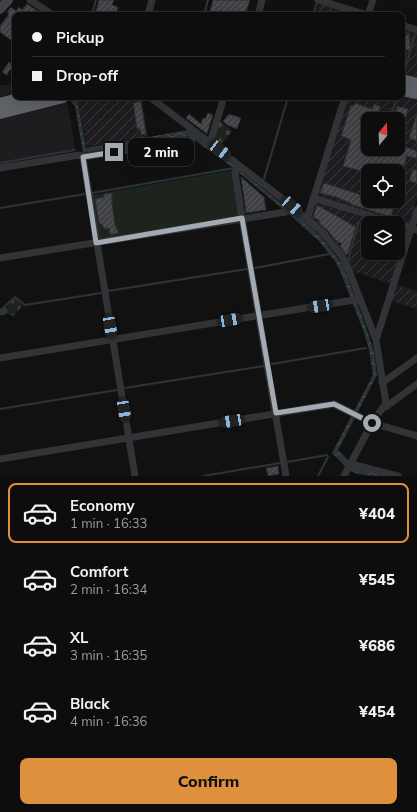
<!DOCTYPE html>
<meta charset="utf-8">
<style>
:root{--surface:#0d0d0e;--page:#1b1b1c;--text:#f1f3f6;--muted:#9a9c9e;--line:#2d2d2e;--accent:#df903c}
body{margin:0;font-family:Mulish,sans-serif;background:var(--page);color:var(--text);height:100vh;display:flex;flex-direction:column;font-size:15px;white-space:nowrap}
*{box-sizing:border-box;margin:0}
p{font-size:13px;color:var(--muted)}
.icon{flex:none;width:22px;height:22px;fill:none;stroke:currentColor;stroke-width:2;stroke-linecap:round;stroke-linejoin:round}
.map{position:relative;height:476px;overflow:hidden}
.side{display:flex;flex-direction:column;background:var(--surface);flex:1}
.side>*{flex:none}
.top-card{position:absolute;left:12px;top:12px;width:393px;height:88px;border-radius:8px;box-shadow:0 4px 16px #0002,0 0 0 1px var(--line);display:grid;align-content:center;height:88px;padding:0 20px;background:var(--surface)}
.needle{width:26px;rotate:19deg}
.buttons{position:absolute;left:361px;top:112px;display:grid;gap:8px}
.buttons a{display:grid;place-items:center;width:44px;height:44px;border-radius:8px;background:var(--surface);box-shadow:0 4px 16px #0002,0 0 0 1px var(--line);font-size:20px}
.end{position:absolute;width:18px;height:18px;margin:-9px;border:5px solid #a3aab1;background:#111;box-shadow:0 0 0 2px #111}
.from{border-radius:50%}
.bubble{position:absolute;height:28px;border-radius:8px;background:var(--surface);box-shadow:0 4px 16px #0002,0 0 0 1px var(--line);font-size:13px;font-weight:800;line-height:28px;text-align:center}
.car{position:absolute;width:12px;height:24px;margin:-12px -6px;border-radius:5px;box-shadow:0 0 3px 1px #0007;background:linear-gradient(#222 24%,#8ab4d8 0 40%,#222 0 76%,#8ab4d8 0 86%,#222 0)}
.top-card b{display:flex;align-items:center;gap:14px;height:38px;font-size:15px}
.top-card b+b{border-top:1px solid var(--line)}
.top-card i{width:10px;height:10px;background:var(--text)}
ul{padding:7px 0 0;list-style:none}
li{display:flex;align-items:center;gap:12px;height:60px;margin:0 8px 6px;padding:0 12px;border:2px solid transparent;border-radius:8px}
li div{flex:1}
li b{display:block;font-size:15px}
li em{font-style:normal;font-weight:800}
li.current{border-color:var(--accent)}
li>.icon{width:36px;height:36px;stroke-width:1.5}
.button{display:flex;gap:8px;margin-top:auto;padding:8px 20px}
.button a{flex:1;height:46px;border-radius:8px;background:var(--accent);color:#111;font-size:16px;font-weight:800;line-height:46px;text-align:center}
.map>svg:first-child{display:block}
.built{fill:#1d1d1f}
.industrial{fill:url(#industrial-furrows);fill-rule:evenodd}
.cemetery{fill:url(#cemetery-stones)}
.green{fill:#1d241d}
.water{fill:url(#water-waves)}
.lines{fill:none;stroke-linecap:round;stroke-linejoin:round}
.stream{stroke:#2b3539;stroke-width:2}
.building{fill:url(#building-hatch);stroke:#2b2b2e}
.street{stroke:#323336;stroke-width:7}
.secondary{stroke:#404346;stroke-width:10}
.highway{stroke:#5f6267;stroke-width:12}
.route{stroke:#a3aab1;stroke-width:5}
</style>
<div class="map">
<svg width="417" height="476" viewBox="0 0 417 476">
<defs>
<pattern id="industrial-furrows" width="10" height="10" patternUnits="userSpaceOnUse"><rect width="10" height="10" fill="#1d1d1f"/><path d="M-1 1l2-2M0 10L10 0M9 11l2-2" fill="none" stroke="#3b3b3d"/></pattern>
<pattern id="cemetery-stones" width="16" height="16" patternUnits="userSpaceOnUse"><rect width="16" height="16" fill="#1d241d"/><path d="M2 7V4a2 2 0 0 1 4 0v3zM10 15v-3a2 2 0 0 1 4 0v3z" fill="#3b413b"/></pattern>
<pattern id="water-waves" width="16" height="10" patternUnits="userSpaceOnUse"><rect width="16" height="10" fill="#2b3539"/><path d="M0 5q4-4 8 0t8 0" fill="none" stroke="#475053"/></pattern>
<pattern id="building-hatch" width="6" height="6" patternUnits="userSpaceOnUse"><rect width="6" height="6" fill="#404145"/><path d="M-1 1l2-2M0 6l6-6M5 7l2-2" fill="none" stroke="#585a5d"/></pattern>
</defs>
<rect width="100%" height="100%" fill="#111112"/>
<path class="built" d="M15,82V94L0,98V85H5Z
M65,102L68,105L75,150L0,163V118Z"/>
<path class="industrial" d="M319,3L357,15H315Z
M402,29L417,33V79L402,76Z
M97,97H141L148,137L87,147L78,105L75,101Z
M348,97H402L417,99V198L408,225L316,197ZM368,119H398V149H368ZM368,171H398V201H368Z
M314,202L382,223H368V253H398V228L407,231L391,284L352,271L309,217Z
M396,284L417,291V309L391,301Z"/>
<path class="cemetery" d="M220,121L232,131L219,148L213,142Z
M15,298L22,304L21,307L14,316L5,313V309Z"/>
<path class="green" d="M233,170L239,215L238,218L98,239L92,195Z"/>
<path class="water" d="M75,101L78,105L86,148L188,130L304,221L320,236L336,256L344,268L367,330L374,352L377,375L338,450L355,467L387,476C374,476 362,476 350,471L332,453L373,375L369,350L365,335L341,273L335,261L318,240L289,214L232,167L189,136L83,153L75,106L71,102Z"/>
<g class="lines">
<path class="stream" d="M92,15L96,0
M204,15L208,0
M313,15L317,2
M403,75L415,35
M390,119L396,99
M378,157L381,149
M0,163L75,150
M264,179L288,97
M92,193L234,168
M366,199L368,192
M0,208L85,194
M348,260L359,221
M255,268L329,254
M108,291L247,269
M3,308L15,297L25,305L101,293
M272,364L366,348
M125,388L264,366
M0,409L117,390
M287,462L327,455
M203,476L280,463
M318,476L328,457"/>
</g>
<path class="building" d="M99,0H114L112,5L118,7L116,15H95Z
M213,0H250L245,15H209Z
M27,4L44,15H15V43L0,32V26L9,14L7,12L11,7L16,11L19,7L22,10Z
M408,32L409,33L411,51L403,48L405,41L402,38L406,37Z
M9,62L13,65L7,75L2,72Z
M141,101L146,134L141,135L140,129H137L133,103Z
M355,103L372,109L374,104L380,106L379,111H381L380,115L389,118V119H368V153L380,157L383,149H398V144L417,151V159L407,156L399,183H398V171H368V173L343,166L351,140L341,136L351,105L354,106Z
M397,106L408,109L406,117L395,114Z
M208,113L213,115L207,134L186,118L189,114L201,124L203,118L205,119Z
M229,114L241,118L237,129L227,125L223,121Z
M416,116H417V141L409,138Z
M413,169L417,170V183L409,181Z
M241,177L264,197L266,210L246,213Z
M324,183L368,197V201H396L391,217L350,204V203L336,197L320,193Z
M112,193V203L115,225L119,233L110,235L109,228L105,229L101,224H99L95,199L104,197V194Z
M317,205L356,227L348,253L346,255L340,246L342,244L335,240L328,231L319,223L320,221L313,217Z
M278,466L279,474L268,476L266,468Z"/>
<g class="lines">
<path class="street" d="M30,0L53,15
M318,0L367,15
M148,15L152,0
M258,15L262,0
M368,15L373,0
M402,25L417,30
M150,97L292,206L322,232L341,255L348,268L376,340L386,403L372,423L344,476
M210,143L224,97
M83,157L135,476
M239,165L235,172L242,218L286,476
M0,168L79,155L83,157L191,140L197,133
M313,198L394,223
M307,219L345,97
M398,224L417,230
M0,258L286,212L292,206
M0,312L4,311
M376,340L417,210
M0,358L360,299
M382,383L417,358
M383,408L387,406L417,384
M0,459L334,404L372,423L417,436
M352,462L355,465L398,476"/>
<path class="secondary" d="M0,9L8,0"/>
<path class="highway" d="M402,80L417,84
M402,90L417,93
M0,104L25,97
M0,113L63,97"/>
</g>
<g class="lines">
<path class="route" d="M114,152L83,157L96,243L242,218L276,413L334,404L372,423"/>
</g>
</svg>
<div class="buttons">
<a><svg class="needle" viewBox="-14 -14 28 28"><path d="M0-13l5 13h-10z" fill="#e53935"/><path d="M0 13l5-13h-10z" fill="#9a9c9e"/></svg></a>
<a><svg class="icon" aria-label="locate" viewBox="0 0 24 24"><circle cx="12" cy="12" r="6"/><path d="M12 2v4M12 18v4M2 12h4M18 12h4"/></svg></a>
<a><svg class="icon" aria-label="layers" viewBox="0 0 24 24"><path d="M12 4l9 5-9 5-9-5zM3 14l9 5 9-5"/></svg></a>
</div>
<i class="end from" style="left:372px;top:423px"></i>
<i class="end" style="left:114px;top:152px"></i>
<div class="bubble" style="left:128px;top:138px;width:66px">2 min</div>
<i class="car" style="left:220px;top:150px;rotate:127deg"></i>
<i class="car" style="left:292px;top:206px;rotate:131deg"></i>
<i class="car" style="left:320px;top:306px;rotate:261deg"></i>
<i class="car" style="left:230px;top:320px;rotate:80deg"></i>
<i class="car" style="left:110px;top:326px;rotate:170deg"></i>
<i class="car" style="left:124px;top:410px;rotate:171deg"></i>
<i class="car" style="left:232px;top:421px;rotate:261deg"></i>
<div class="top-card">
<b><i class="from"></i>Pickup</b>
<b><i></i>Drop-off</b>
</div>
</div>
<section class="side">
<ul>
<li class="current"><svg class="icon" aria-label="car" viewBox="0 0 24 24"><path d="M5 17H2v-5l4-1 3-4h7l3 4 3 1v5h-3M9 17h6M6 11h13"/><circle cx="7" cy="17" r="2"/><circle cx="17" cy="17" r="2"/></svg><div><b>Economy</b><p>1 min · 16:33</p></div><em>¥404</em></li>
<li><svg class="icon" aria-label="car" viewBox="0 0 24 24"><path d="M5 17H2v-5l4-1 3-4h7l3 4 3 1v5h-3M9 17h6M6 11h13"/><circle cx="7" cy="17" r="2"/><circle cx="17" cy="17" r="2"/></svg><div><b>Comfort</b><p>2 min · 16:34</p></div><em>¥545</em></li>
<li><svg class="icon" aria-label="car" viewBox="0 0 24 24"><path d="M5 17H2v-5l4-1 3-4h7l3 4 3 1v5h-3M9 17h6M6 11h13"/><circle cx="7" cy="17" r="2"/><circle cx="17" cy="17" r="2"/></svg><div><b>XL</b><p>3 min · 16:35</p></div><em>¥686</em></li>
<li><svg class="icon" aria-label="car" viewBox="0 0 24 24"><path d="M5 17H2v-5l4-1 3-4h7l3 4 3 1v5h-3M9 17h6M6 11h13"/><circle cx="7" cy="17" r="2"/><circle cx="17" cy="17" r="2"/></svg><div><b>Black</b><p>4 min · 16:36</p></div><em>¥454</em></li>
</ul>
<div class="button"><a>Confirm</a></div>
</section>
